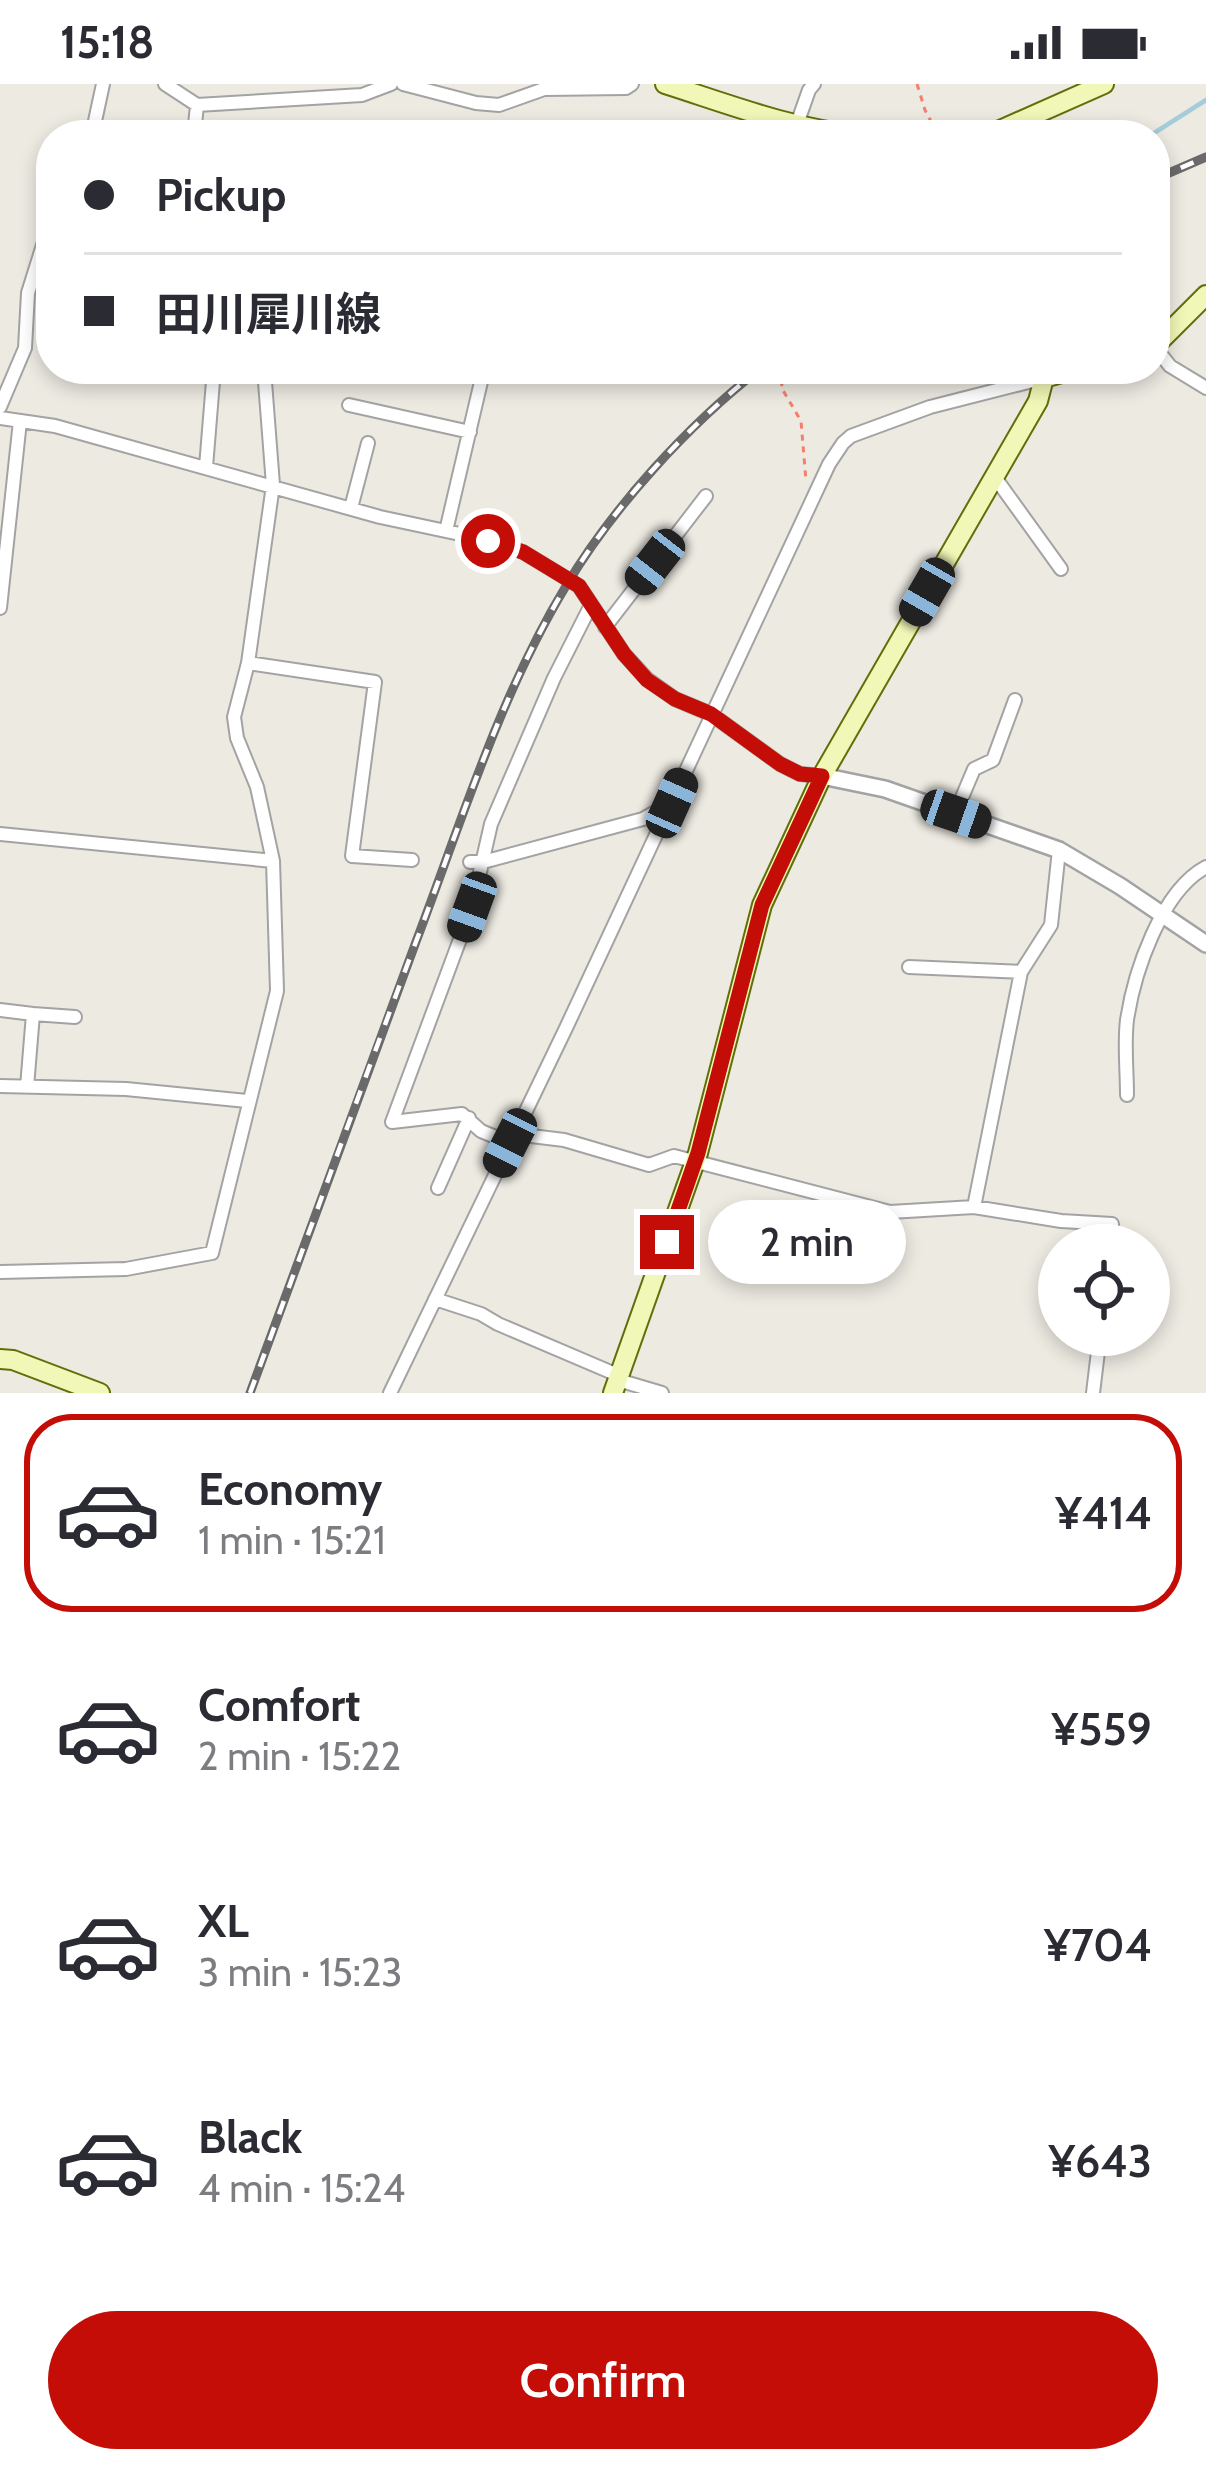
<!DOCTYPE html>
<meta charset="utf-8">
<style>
:root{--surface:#fff;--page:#f2f2f3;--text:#2b2b33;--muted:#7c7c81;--line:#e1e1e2;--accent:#c30d06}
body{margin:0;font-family:Cabin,"Noto Sans JP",sans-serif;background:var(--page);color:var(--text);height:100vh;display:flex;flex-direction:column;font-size:45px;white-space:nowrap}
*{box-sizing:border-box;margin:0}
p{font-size:39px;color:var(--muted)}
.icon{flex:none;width:66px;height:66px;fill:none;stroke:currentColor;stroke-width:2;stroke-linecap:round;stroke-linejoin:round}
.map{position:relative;height:1309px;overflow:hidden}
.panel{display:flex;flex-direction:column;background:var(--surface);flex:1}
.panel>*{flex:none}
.top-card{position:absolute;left:36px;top:36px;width:1134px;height:264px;border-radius:48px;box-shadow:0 6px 18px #0003;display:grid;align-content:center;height:264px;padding:0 48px;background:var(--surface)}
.tools{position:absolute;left:1038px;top:1140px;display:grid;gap:24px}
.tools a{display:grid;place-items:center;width:132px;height:132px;border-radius:50%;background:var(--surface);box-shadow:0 6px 18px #0003;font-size:60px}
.end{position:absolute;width:54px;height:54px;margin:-27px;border:15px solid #c30d06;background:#fff;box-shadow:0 0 0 6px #fff}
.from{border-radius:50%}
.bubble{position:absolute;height:84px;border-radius:42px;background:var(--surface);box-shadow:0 6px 18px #0003;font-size:39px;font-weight:600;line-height:84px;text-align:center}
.car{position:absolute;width:36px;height:72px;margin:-36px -18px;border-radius:15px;box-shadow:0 0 9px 3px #0007;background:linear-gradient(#222 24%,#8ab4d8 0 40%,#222 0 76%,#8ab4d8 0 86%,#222 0)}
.top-card b{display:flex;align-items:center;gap:42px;height:114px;font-size:45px}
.top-card b+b{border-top:3px solid var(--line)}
.top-card i{width:30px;height:30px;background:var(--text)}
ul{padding:21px 0 0;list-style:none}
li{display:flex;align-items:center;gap:36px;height:198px;margin:0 24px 18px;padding:0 24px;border:6px solid transparent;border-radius:48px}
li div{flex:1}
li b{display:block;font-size:45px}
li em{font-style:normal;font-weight:600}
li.active{border-color:var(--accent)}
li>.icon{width:108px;height:108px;stroke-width:1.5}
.button{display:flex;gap:24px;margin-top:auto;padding:24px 48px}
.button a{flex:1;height:138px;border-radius:72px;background:var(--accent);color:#fff;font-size:48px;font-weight:600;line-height:138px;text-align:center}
.status{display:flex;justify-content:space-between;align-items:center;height:84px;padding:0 60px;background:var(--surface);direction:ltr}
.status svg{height:33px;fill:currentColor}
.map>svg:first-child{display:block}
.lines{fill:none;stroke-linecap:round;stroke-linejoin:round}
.stream{stroke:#a4ccda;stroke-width:4.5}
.minor-casing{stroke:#a3a3a3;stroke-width:16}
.tertiary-casing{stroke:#a3a3a3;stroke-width:20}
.secondary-casing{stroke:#606f08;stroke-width:22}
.path{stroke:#f57f6c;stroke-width:3;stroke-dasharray:6 6;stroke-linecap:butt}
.minor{stroke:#fff;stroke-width:12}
.tertiary{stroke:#fff;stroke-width:15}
.secondary{stroke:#f1f7b7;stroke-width:18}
.rail-casing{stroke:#6a6a6a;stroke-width:9}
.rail{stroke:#fff;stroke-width:4.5;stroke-dasharray:14;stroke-linecap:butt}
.route{stroke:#c30d06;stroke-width:15}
</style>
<div class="status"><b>15:18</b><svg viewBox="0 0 49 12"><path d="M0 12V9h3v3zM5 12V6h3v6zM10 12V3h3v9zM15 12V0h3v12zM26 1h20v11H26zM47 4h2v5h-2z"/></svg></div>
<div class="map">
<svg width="1206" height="1309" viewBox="0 0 1206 1309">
<rect width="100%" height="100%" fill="#edeae2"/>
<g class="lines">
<path class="stream" d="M1151,51L1206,16"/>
<defs>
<path id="minor" d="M165,0L197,21L362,11L391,0
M403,0L476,19L499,21L544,5L626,4L632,0
M797,40L809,6L814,0
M92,51L103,0
M194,51L197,21
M1155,263L1170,282L1206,304
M349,321L470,348
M0,323L25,264L28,209L43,161L51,145
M0,334L55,342L380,433L488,456L523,468L579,502L624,570L647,595L675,615L711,630L780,680L800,690L822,692
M206,383L214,285
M994,392L1061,485
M351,424L368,359
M446,447L484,285
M0,524L20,337
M605,543L706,412
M248,579L375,598L352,772L412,776
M955,730L974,685L993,676L1015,616
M0,750L273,777
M470,778H483L643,735L671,719
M909,883L1021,888
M0,926L33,930L27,1003
M33,930L75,933
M0,1002L126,1005L247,1017
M1127,1011C1127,986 1124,960 1127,936C1134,889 1161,807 1206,783
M515,1050L564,1056L649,1081L674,1072L890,1128L974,1123L1061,1137L1112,1140L1110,1161
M510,1059L481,1047L462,1030L392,1038L472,823L491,740L554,594L591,521
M438,1104L469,1034
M974,1123L1021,888L1051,841L1059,766
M0,1188L126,1185L212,1169L277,907L273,777L257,703L237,654L234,633L248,579L273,401L264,285
M435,1215L481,1230L498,1240L620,1292
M618,1296L662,1309
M390,1309L566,944L829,380L843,359L851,352L930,323L1044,294
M1093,1309L1100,1251"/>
<path id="tertiary" d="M822,692L885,705L1059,766L1120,802L1206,860"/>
<path id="secondary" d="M665,0C728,20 792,45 858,51
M989,51L1104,0
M1155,262L1206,211
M0,1275L13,1276L100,1309
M613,1309L698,1069L762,821L822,692L1038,317L1044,294L1076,285"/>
</defs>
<use href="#minor" class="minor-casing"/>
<use href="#tertiary" class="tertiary-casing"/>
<use href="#secondary" class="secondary-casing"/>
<path class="path" d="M917,0L925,26L938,51
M787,285L781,303L801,337L806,397"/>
<use href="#minor" class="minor"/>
<use href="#tertiary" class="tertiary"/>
<use href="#secondary" class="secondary"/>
<defs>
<path id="rail" d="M1155,95L1206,73
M250,1309C306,1158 360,1006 417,855C462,736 500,611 566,502C613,423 688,341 760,285"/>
</defs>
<use href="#rail" class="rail-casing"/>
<use href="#rail" class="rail"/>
</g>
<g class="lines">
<path class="route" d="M488,457L523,468L579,502L624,570L647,596L675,615L711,630L780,680L800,690L822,692L762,821L698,1069L667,1158"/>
</g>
</svg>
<div class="tools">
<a><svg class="icon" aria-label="locate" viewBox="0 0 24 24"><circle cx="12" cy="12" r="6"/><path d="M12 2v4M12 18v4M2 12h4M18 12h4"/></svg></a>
</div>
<i class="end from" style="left:488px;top:457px"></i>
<i class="end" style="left:667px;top:1158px"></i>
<div class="bubble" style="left:708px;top:1116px;width:198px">2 min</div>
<i class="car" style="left:655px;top:478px;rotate:218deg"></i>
<i class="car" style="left:927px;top:508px;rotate:210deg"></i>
<i class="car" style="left:672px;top:719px;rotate:24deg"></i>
<i class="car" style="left:956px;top:730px;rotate:109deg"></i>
<i class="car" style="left:472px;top:823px;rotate:200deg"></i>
<i class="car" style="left:510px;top:1059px;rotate:207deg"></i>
<div class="top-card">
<b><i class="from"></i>Pickup</b>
<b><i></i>田川犀川線</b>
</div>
</div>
<section class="panel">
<ul>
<li class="active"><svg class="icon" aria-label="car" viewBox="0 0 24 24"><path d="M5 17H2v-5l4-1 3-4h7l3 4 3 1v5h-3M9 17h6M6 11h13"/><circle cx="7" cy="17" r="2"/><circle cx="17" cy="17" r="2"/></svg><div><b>Economy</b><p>1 min · 15:21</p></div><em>¥414</em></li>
<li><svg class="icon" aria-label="car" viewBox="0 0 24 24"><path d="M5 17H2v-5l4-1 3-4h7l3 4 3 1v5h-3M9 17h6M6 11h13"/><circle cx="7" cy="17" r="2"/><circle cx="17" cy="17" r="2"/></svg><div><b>Comfort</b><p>2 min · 15:22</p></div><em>¥559</em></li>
<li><svg class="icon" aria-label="car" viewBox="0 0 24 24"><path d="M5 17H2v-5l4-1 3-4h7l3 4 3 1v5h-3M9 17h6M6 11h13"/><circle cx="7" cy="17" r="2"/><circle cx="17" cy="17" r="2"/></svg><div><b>XL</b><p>3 min · 15:23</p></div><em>¥704</em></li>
<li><svg class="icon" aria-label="car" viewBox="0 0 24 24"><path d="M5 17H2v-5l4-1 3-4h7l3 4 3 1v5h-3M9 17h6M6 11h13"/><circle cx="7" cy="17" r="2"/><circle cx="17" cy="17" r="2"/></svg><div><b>Black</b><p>4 min · 15:24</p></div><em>¥643</em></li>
</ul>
<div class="button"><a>Confirm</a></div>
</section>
